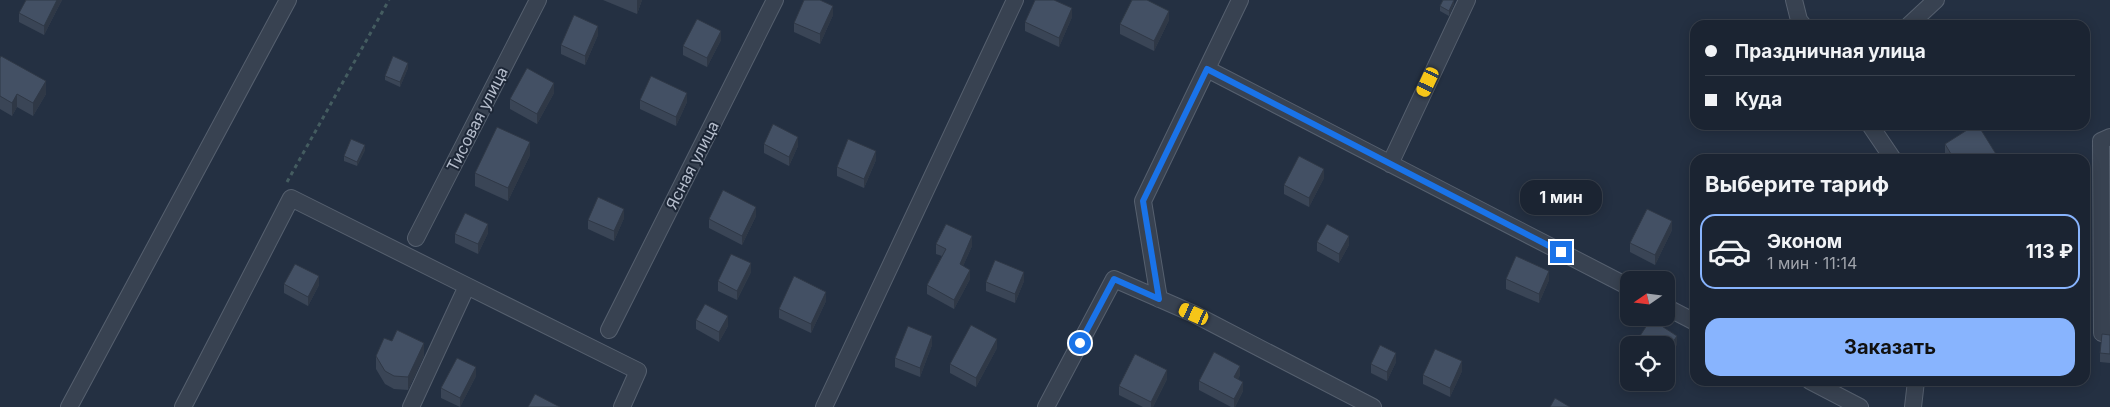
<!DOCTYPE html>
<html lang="ru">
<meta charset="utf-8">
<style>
:root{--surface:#1b2432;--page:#28303e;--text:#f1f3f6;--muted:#a0a4ac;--line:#39414d;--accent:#88b4fe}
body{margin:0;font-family:Inter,sans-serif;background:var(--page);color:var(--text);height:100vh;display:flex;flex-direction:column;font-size:19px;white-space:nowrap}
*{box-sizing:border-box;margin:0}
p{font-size:16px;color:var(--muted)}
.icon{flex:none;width:28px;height:28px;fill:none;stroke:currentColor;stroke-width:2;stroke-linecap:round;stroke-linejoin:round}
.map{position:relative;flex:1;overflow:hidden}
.panel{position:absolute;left:1690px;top:154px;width:400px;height:232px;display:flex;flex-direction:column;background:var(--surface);border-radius:15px;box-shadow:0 2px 12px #0003,0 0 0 1px var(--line)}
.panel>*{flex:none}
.hud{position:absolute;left:1690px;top:20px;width:400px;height:110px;border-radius:15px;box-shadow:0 2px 12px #0003,0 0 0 1px var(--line);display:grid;align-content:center;height:110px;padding:0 15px;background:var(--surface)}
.needle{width:32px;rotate:256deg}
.fabs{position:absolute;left:1620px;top:271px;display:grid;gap:10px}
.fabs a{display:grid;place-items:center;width:55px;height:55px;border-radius:10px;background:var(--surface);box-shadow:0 2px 12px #0003,0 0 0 1px var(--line);font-size:25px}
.end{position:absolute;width:22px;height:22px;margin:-11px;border:6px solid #1a73e8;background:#fff;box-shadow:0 0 0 2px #fff}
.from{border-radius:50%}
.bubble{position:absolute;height:35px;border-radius:15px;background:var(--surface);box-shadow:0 2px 12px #0003,0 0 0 1px var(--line);font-size:16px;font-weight:700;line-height:35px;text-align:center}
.car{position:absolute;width:15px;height:30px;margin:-15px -8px;border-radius:6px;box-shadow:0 0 4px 1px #0007;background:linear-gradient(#f5c518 24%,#345 0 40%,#f5c518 0 76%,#345 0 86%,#f5c518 0)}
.hud b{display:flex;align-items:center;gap:18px;height:48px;font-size:19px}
.hud b+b{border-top:1px solid var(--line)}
.hud i{width:12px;height:12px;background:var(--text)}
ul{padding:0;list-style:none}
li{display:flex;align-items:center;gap:15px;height:75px;margin:0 10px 8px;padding:0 5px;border:2px solid transparent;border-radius:15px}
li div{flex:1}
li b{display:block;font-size:19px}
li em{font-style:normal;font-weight:700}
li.selected{border-color:var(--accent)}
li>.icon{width:45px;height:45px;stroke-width:1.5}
h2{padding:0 15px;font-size:22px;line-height:60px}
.primary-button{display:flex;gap:10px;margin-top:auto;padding:10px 15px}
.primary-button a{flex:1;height:58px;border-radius:15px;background:var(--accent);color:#111;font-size:20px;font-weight:700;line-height:58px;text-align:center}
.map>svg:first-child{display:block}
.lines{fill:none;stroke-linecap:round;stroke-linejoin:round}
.minor-casing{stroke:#56606f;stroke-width:18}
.path{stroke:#445c60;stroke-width:3;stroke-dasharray:4 4;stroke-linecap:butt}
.minor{stroke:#384251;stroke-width:16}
.wall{fill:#3a4556}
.shaded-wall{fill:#2f3846}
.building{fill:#435064;stroke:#2f3846}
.route{stroke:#1a73e8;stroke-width:6}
.labels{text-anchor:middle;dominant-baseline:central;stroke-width:4;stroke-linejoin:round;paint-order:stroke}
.street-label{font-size:16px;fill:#b5bdcc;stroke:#1d2737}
</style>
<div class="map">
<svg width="2110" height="407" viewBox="0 0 2110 407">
<rect width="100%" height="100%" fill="#243042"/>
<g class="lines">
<defs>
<path id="minor" d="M1794,0L1799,20L1803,25
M1909,25L1936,0
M1207,69L1629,287
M1870,125L1893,159
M2110,137L2101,141L2102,333L2110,335
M1390,164L1467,0
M416,238L538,0
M467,286L638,371L622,407
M1159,299L1143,201L1240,0
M1666,307L1695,322
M609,330L775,0
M1810,381L1860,407
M69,407L288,0
M183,407L291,198L467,286L411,407
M824,407L1015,0
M1046,407L1114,279L1194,314L1373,407
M1913,407L1916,381"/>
</defs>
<use href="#minor" class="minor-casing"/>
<path class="path" d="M287,182L389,0"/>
<use href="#minor" class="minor"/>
</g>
<path class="wall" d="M62,0L44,35L19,22V13Z
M603,0H642L637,14Z
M1454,0V4L1449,16L1440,11V6Z
M833,15L820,44L794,32V23Z
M1072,17L1059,47L1025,31V22Z
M1169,20L1154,51L1120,34V24Z
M598,35L585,65L561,54V45Z
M721,40L707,67L683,55V46Z
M0,58L46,94L33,116L17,107L12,116L0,109Z
M408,68L400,87L385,80V76Z
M554,93L537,124L510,109V99Z
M640,100L687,102L676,126L640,109Z
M764,144L798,146L789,166L764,153Z
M1945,144L1996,159H1948L1945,153Z
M365,150L357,166L344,161V156Z
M530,155L508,201L475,186V173Z
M876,160L864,188L837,176V167Z
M1324,178L1309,207L1284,194V185Z
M756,216L742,245L709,228V219Z
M624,218L614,241L588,229V220Z
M1672,230L1655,265L1630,252V243Z
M488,233L478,254L455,243V234Z
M1317,242L1349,245L1339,263L1317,251Z
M936,244L972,246L963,266L970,279L954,309L927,294V285L942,256L936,254Z
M751,272L737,300L718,291V281Z
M1506,279L1549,280L1539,303L1506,289Z
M1024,281L1015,303L986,291V282Z
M284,284L319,285L308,306L284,293Z
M826,301L811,333L779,318V309Z
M696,320L728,326L719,342L696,329Z
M2110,335V363L2100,362V353Z
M392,341L424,356L408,390L394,389L385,384L376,369V356Z
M932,345L920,377L895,367V358Z
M997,348L976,387L950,373V364Z
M1396,362L1387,381L1371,373V364Z
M1462,371L1450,397L1423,384V375Z
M1240,375L1238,379L1243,391L1235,407H1231L1199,390V381Z
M476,376L460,407L441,398V388Z
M1167,379L1153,407H1143L1119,395V386Z"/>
<path class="shaded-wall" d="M57,0H62L44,35V26Z
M637,0H642L637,14Z
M1454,0V4L1449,16V11Z
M833,6V15L820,44V34Z
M1072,8V17L1059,47V38Z
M1169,11V20L1154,51V41Z
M598,26V35L585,65V56Z
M721,31V40L707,67V58Z
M408,63V68L400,87V82Z
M46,81V94L33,116V103Z
M554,83V93L537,124V114Z
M687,93V102L676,126V117Z
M17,94V107L12,116V103Z
M798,137V146L789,166V157Z
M530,142V155L508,201V188Z
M365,145V150L357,166V162Z
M876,151V160L864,188V179Z
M1996,154V159H1988Z
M1324,169V178L1309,207V198Z
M756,207V216L742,245V236Z
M624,209V218L614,241V231Z
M1672,221V230L1655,265V255Z
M488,224V233L478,254V244Z
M972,236V246L960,273V264Z
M1349,236V245L1339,263V254Z
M751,263V272L737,300V291Z
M970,270V279L954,309V300Z
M1549,271V280L1539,303V294Z
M1024,272V281L1015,303V294Z
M319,276V285L308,306V297Z
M826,292V301L811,333V324Z
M728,316V326L719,342V332Z
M932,336V345L920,377V368Z
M1677,336V345L1666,361V352Z
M997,339V348L976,387V378Z
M424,343V356L408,390V377Z
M1396,353V362L1387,381V372Z
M1462,361V371L1450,397V388Z
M1240,366V375L1234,387V377Z
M476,367V376L460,407V398Z
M1167,370V379L1153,407H1151V402Z
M1243,382V391L1235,407H1234V399Z"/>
<path class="building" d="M26,0H57L44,26L19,13Z
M804,0H820L833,6L820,34L794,23Z
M1035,0H1054L1072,8L1059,38L1025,22Z
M1132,0H1147L1169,11L1154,41L1120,24Z
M1443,0H1454L1449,11L1440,6Z
M574,15L598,26L585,56L561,45Z
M697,19L721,31L707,58L683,46Z
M1,56L46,81L33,103L17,94L12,103L0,96V58Z
M393,56L408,63L400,82L385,76Z
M527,68L554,83L537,114L510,99Z
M651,76L687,93L676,117L640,100Z
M773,124L798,137L789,157L764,144Z
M1975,125H1978L1996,154L1988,159H1954L1945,144Z
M497,127L530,142L508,188L475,173Z
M351,139L365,145L357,162L344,156Z
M848,139L876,151L864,179L837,167Z
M1299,156L1324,169L1309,198L1284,185Z
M723,190L756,207L742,236L709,219Z
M598,197L624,209L614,231L588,220Z
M1647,209L1672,221L1655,255L1630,243Z
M465,213L488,224L478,244L455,234Z
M946,224L972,236L960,264L970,270L954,300L927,285L946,249L936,244Z
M1327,224L1349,236L1339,254L1317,242Z
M731,254L751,263L737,291L718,281Z
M1516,256L1549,271L1539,294L1506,279Z
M995,260L1024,272L1015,294L986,282Z
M295,264L319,276L308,297L284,284Z
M794,276L826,292L811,324L779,309Z
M705,304L728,316L719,332L696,320Z
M1651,319L1677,336L1666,352V345H1634Z
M971,325L997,339L976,378L950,364Z
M908,326L932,336L920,368L895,358Z
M397,330L424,343L408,377L394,376L385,371L376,356L384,338L392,341Z
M2102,334L2110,335V354L2100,353Z
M1380,345L1396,353L1387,372L1371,364Z
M1435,349L1462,361L1450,388L1423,375Z
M1214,352L1240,366L1234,377L1243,382L1234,399L1199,381Z
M1135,354L1167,370L1151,402L1119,386Z
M457,358L476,367L460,398L441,388Z
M535,394L560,407H528Z
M1555,398L1570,407H1550Z"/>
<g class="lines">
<path class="route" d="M1080,343L1114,279L1159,299L1143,201L1207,69L1561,252"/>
</g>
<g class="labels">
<g class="street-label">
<text transform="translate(477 119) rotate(-63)">Тисовая улица</text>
<text transform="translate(692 165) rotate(-63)">Ясная улица</text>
</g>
</g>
</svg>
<div class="fabs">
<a><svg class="needle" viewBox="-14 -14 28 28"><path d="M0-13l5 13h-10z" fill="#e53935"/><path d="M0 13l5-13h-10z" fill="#a0a4ac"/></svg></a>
<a><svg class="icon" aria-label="locate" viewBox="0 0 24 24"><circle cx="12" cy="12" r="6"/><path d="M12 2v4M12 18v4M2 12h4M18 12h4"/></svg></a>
</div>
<i class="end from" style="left:1080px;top:343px"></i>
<i class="end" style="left:1561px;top:252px"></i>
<div class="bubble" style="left:1520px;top:180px;width:82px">1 мин</div>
<i class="car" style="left:1428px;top:82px;rotate:205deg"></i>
<i class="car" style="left:1194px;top:314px;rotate:294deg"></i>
<div class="hud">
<b><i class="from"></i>Праздничная улица</b>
<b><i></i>Куда</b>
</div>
<section class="panel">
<h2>Выберите тариф</h2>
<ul>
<li class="selected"><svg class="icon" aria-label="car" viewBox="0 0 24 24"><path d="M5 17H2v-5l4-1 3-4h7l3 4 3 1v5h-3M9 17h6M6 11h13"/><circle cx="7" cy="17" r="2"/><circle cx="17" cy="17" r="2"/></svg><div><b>Эконом</b><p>1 мин · 11:14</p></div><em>113 ₽</em></li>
</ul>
<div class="primary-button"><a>Заказать</a></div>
</section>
</div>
